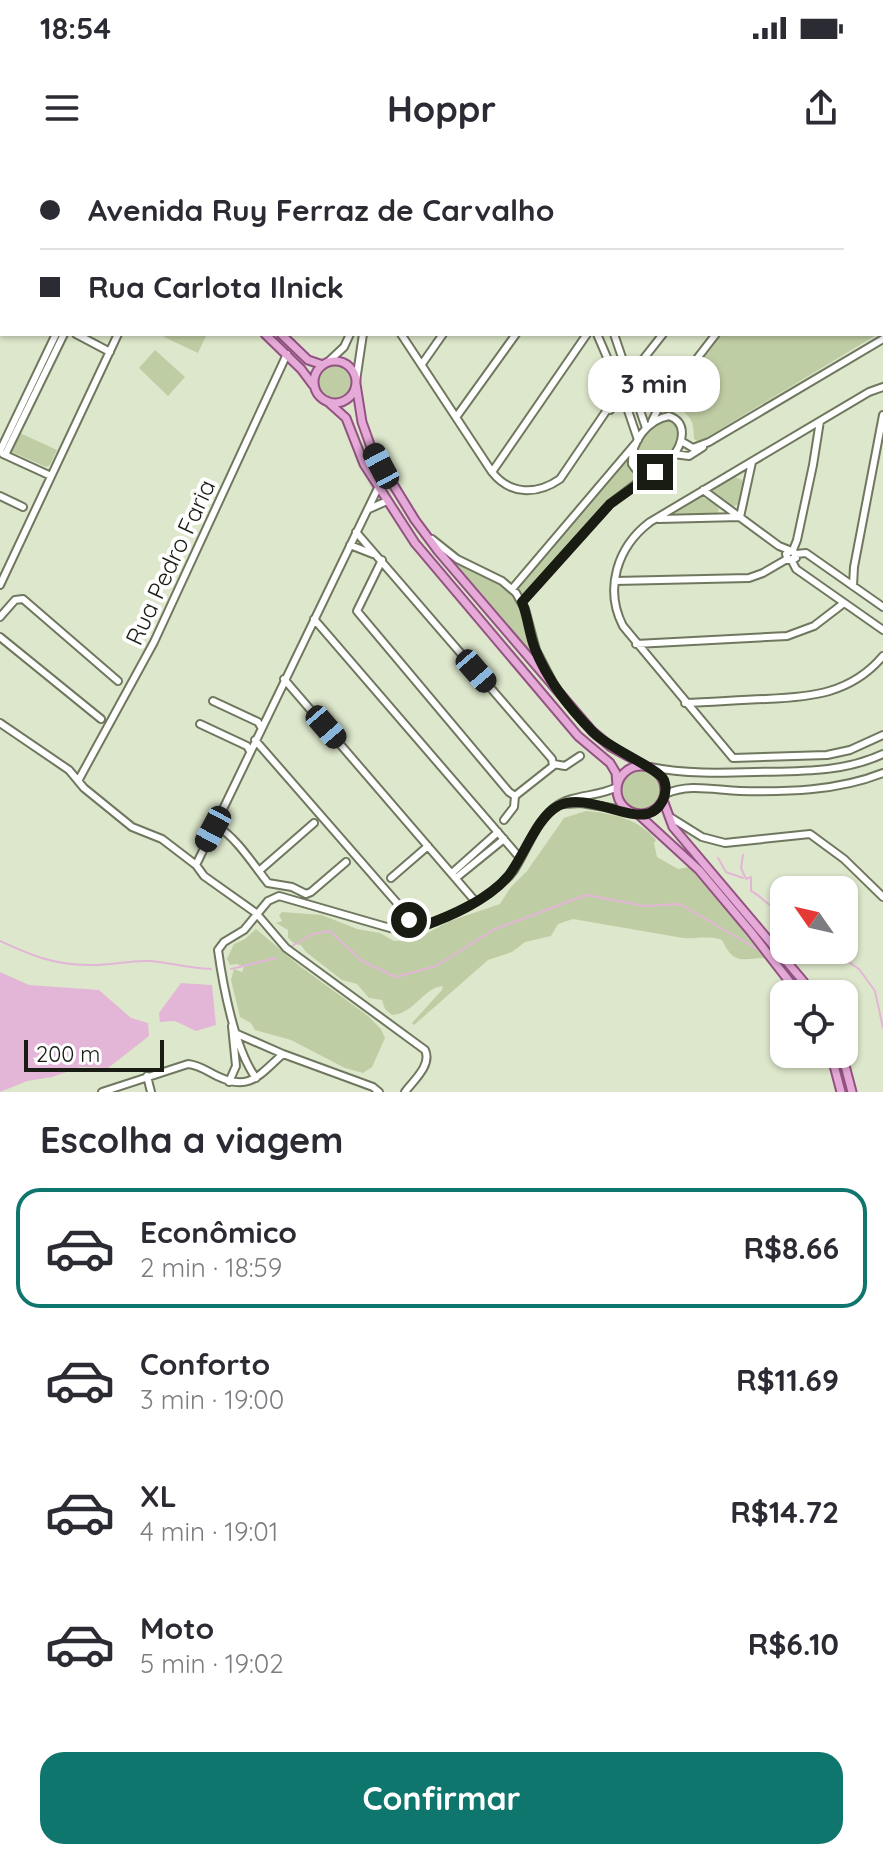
<!DOCTYPE html>
<html lang="pt">
<meta charset="utf-8">
<style>
:root{--surface:#fff;--page:#f7f7f7;--text:#2b2b33;--muted:#7c7c81;--line:#e1e1e2;--accent:#0f766e}
body{margin:0;font-family:Quicksand,sans-serif;background:var(--page);color:var(--text);height:100vh;display:flex;flex-direction:column;font-size:30px;white-space:nowrap}
*{box-sizing:border-box;margin:0}
p{font-size:26px;color:var(--muted)}
.icon{flex:none;width:44px;height:44px;fill:none;stroke:currentColor;stroke-width:2;stroke-linecap:round;stroke-linejoin:round}
.map{position:relative;height:932px;overflow:hidden}
.drawer{display:flex;flex-direction:column;background:var(--surface);flex:1}
.drawer>*{flex:none}
.hud{position:absolute;left:0px;top:0px;width:884px;height:176px;box-shadow:0 2px 6px #0004;display:grid;align-content:center;height:176px;padding:0 40px;background:var(--surface)}
.needle{width:52px;rotate:304deg}
.fabs{position:absolute;left:770px;top:716px;display:grid;gap:16px}
.fabs a{display:grid;place-items:center;width:88px;height:88px;border-radius:16px;background:var(--surface);box-shadow:0 2px 6px #0004;font-size:40px}
.scale{position:absolute;left:24px;bottom:20px;width:140px;box-sizing:border-box;padding-left:8px;border:4px solid #191c12;border-top:0;font-size:22px;line-height:28px;white-space:nowrap;color:#191c12;-webkit-text-stroke:6px #fff;paint-order:stroke}
.end{position:absolute;width:36px;height:36px;margin:-18px;border:10px solid #191c12;background:#fff;box-shadow:0 0 0 4px #fff}
.from{border-radius:50%}
.bubble{position:absolute;height:56px;border-radius:24px;background:var(--surface);box-shadow:0 2px 6px #0004;font-size:26px;font-weight:700;line-height:56px;text-align:center}
.car{position:absolute;width:24px;height:48px;margin:-24px -12px;border-radius:10px;box-shadow:0 0 6px 2px #0007;background:linear-gradient(#222 24%,#8ab4d8 0 40%,#222 0 76%,#8ab4d8 0 86%,#222 0)}
.hud b{display:flex;align-items:center;gap:28px;height:76px;font-size:30px}
.hud b+b{border-top:2px solid var(--line)}
.hud i{width:20px;height:20px;background:var(--text)}
ul{padding:0;list-style:none}
li{display:flex;align-items:center;gap:24px;height:120px;margin:0 16px 12px;padding:0 24px;border:4px solid transparent;border-radius:24px}
li div{flex:1}
li b{display:block;font-size:30px}
li em{font-style:normal;font-weight:700}
li.selected{border-color:var(--accent)}
li>.icon{width:72px;height:72px;stroke-width:1.5}
h2{padding:0 40px;font-size:36px;line-height:96px}
.action{display:flex;gap:16px;margin-top:auto;padding:16px 40px}
.action a{flex:1;height:92px;border-radius:24px;background:var(--accent);color:#fff;font-size:32px;font-weight:700;line-height:92px;text-align:center}
.status{display:flex;justify-content:space-between;align-items:center;height:56px;padding:0 40px;background:var(--surface);direction:ltr}
.status svg{height:22px;fill:currentColor}
header{display:flex;justify-content:space-between;align-items:center;height:104px;padding:0 40px;background:var(--surface);font-size:36px;font-weight:700}
.map>svg:first-child{display:block}
.green{fill:#bfcda4}
.water{fill:#e3b6d7}
.lines{fill:none;stroke-linecap:round;stroke-linejoin:round}
.stream{stroke:#e3b6d7;stroke-width:2}
.minor-casing{stroke:#6f785f;stroke-width:10}
.major-casing{stroke:#925382;stroke-width:11}
.minor{stroke:#fff;stroke-width:6}
.major{stroke:#e5aad8;stroke-width:7}
.route{stroke:#191c12;stroke-width:10}
.labels{text-anchor:middle;dominant-baseline:central;stroke-width:8;stroke-linejoin:round;paint-order:stroke}
.street-label{font-size:24px;fill:#191c12;stroke:#fff}
</style>
<div class="status"><b>18:54</b><svg viewBox="0 0 49 12"><path d="M0 12V9h3v3zM5 12V6h3v6zM10 12V3h3v9zM15 12V0h3v12zM26 1h20v11H26zM47 4h2v5h-2z"/></svg></div>
<header><svg class="icon" aria-label="menu" viewBox="0 0 24 24"><path d="M4 6h16M4 12h16M4 18h16"/></svg>Hoppr<svg class="icon" aria-label="share" viewBox="0 0 24 24"><path d="M12 15V3M7 8l5-5 5 5M5 13v7h14v-7"/></svg></header>
<div class="map">
<svg width="883" height="932" viewBox="0 0 883 932">
<rect width="100%" height="100%" fill="#dde7cb"/>
<path class="green" d="M165,174H207L198,193L164,177Z
M722,174H878L699,282L694,279C694,254 687,257 672,241Z
M155,190L185,217L168,236L139,208Z
M318 222a17 17 0 1 1 34 0a17 17 0 1 1-34 0Z
M669,259L676,262C685,284 664,308 643,312L634,304C635,283 648,264 669,259Z
M20,273L57,290L50,305L46,307L12,292Z
M628,295L630,308L641,317L609,342L522,436L517,429L519,426Z
M733,316L742,320L744,325L739,344L731,347L714,336L713,329Z
M700,336L714,343L719,349L717,355H671L672,352Z
M453,400C493,424 514,418 527,470C529,479 532,487 533,495Z
M620 629a21 21 0 1 1 42 0a21 21 0 1 1-42 0Z
M586,651C612,653 639,659 656,680L654,683L657,697L678,709L689,707L719,742L737,759L766,798C741,799 734,805 722,780C710,775 696,779 683,778L573,759L558,764L551,776L525,782L512,792L488,800L414,865L412,863L442,830L443,826C424,827 414,854 392,855L385,849L382,840L369,838L357,824L342,820L306,792L301,785L295,784L288,778V770L276,763L282,761L279,755L282,752L322,755L357,769L380,773L394,781L414,780L450,761L500,744L511,727L527,711L564,658Z
M256,769L301,807L368,856L381,869L385,878L372,907L363,913L345,908L291,880L255,870L251,863L240,857L231,820L234,809L242,812L244,807L237,804L230,805L227,799L234,784L245,779Z"/>
<path class="water" d="M0,812L29,825L99,830L131,858L148,863L149,876L108,908L81,907L52,917L27,921L0,932Z
M181,823L212,825L216,865L196,871L175,861L160,862L159,853Z"/>
<g class="lines">
<path class="stream" d="M743,695L741,708L746,719L751,717V731C763,737 766,745 780,751L775,767L784,781
M718,698L726,712L743,718
M0,781C30,795 54,805 88,805C109,806 129,800 150,801C171,803 190,808 211,809
M292,786L313,774L330,771L362,801L396,817L436,806L493,770L586,735L645,746L680,744L762,792
M831,790L859,809L875,831L883,868
M231,809L276,798"/>
<defs>
<path id="minor" d="M41,0L45,2
M528,0L529,2
M544,0V2
M639,0L642,2
M662,0L664,2
M715,0L718,2
M281,2V0
M335,2L337,0
M462,2L464,0
M474,2L475,0
M490,2L491,0
M564,2L566,0
M734,2L735,0
M795,2L796,0
M844,2L846,0
M882,159L883,160
M76,174L110,192
M401,174L492,312C510,335 537,335 560,319L630,216L663,174
M597,174L621,230L638,280
M614,174L646,268
M328,202L344,187L350,174
M422,204L443,174
M356,221L363,174
M883,227L869,232L650,362C617,387 604,429 623,466L733,598L827,595L850,590L883,575
M610,250L633,225L641,208
M457,256L516,174
M669,256C707,269 651,338 632,304C631,282 647,260 669,256Z
M652,261L658,249L716,174
M681,281L693,288L709,282L883,179
M0,291L56,174
M3,294L51,316
M674,294L689,296L703,287
M5,295L64,174
M492,312L587,174
M703,330L779,386L789,390
M0,336L23,347
M369,349L387,341
M740,357L752,302
M659,359L740,357
M356,372L552,599L553,606L515,636L514,647L504,660
M432,379L457,399L502,421L516,433L525,449L536,490L552,521
M350,385L373,394
M793,390L796,398L788,400L786,394L793,390L797,380L813,305L820,261
M796,394L806,393L883,447
M382,400L357,451L509,632L515,636
M792,401L796,409L883,470
M615,421L749,418L763,413L787,399
M0,425L118,174
M853,426L854,407L883,255
M512,429L636,283
M522,442L610,344L649,314
M0,457L15,440L23,439L118,521
M314,459L520,698
M0,477L101,559
M636,484L787,476L814,466L844,443
M284,519L475,741
M213,541L258,562L261,567
M685,543C712,542 739,540 766,539C811,537 851,534 883,496
M0,563L69,610L84,628L132,667L162,679L196,705L204,716L256,753L286,788L425,890C432,905 414,920 405,932
M200,564L247,586L250,591
M255,580L404,751L410,769
M554,604L565,606L580,596
M650,607C685,614 720,613 755,612C799,611 842,613 883,594
M78,621L154,482L287,194
M665,634C689,623 714,630 740,631C787,632 838,631 883,613
M564,644L581,643L629,651
M670,657L702,677L725,683L810,674L844,699L883,737
M213,669L218,667C236,677 255,707 268,723L292,727L306,734L311,732L346,702
M196,705L378,328
M259,711L314,663
M452,713L498,672
M391,718L428,686
M456,718L504,679
M235,873L283,894
M147,916L151,932
M256,918C235,890 223,826 218,790L224,782L244,770L268,741L279,736L390,768C425,774 494,738 514,710C527,690 535,663 554,648C573,633 596,638 617,627
M229,922L236,906L232,866
M102,932L188,904C199,905 207,911 217,916C250,932 259,915 283,894L373,927L379,932"/>
<path id="major" d="M129,0V2
M140,0L141,2
M265,174L301,209L313,225
M281,174L308,200L323,205
M314 222a21 21 0 1 1 42 0a21 21 0 1 1-42 0Z
M356,224L362,262L372,290L415,360L438,391L592,571L611,587L646,606
M327,241L346,258L364,304L415,383L578,576L610,603L616,613L617,625
M617 630a24 24 0 1 1 48 0a24 24 0 1 1-48 0Z
M663,640L673,667L803,821L811,834
M638,654L699,710L751,772L799,834
M831,894L841,932
M842,894L852,932"/>
</defs>
<use href="#minor" class="minor-casing"/>
<use href="#major" class="major-casing"/>
<use href="#minor" class="minor"/>
<use href="#major" class="major"/>
</g>
<g class="lines">
<path class="route" d="M409,760L410,769L421,767C450,756 489,740 509,715C524,696 537,657 558,646C583,632 625,659 647,654C661,650 669,634 664,620C659,609 609,588 594,573C570,549 548,521 535,489C529,474 528,457 522,442L610,344L655,312"/>
</g>
<g class="labels">
<g class="street-label">
<text transform="translate(170 402) rotate(-65)">Rua Pedro Faria</text>
</g>
</g>
</svg>
<div class="fabs">
<a><svg class="needle" viewBox="-14 -14 28 28"><path d="M0-13l5 13h-10z" fill="#e53935"/><path d="M0 13l5-13h-10z" fill="#7c7c81"/></svg></a>
<a><svg class="icon" aria-label="locate" viewBox="0 0 24 24"><circle cx="12" cy="12" r="6"/><path d="M12 2v4M12 18v4M2 12h4M18 12h4"/></svg></a>
</div>
<div class="scale">200 m</div>
<i class="end from" style="left:409px;top:760px"></i>
<i class="end" style="left:655px;top:312px"></i>
<div class="bubble" style="left:588px;top:196px;width:132px">3 min</div>
<i class="car" style="left:381px;top:306px;rotate:332deg"></i>
<i class="car" style="left:476px;top:511px;rotate:139deg"></i>
<i class="car" style="left:326px;top:567px;rotate:139deg"></i>
<i class="car" style="left:213px;top:669px;rotate:208deg"></i>
<div class="hud">
<b><i class="from"></i>Avenida Ruy Ferraz de Carvalho</b>
<b><i></i>Rua Carlota Ilnick</b>
</div>
</div>
<section class="drawer">
<h2>Escolha a viagem</h2>
<ul>
<li class="selected"><svg class="icon" aria-label="car" viewBox="0 0 24 24"><path d="M5 17H2v-5l4-1 3-4h7l3 4 3 1v5h-3M9 17h6M6 11h13"/><circle cx="7" cy="17" r="2"/><circle cx="17" cy="17" r="2"/></svg><div><b>Econômico</b><p>2 min · 18:59</p></div><em>R$8.66</em></li>
<li><svg class="icon" aria-label="car" viewBox="0 0 24 24"><path d="M5 17H2v-5l4-1 3-4h7l3 4 3 1v5h-3M9 17h6M6 11h13"/><circle cx="7" cy="17" r="2"/><circle cx="17" cy="17" r="2"/></svg><div><b>Conforto</b><p>3 min · 19:00</p></div><em>R$11.69</em></li>
<li><svg class="icon" aria-label="car" viewBox="0 0 24 24"><path d="M5 17H2v-5l4-1 3-4h7l3 4 3 1v5h-3M9 17h6M6 11h13"/><circle cx="7" cy="17" r="2"/><circle cx="17" cy="17" r="2"/></svg><div><b>XL</b><p>4 min · 19:01</p></div><em>R$14.72</em></li>
<li><svg class="icon" aria-label="car" viewBox="0 0 24 24"><path d="M5 17H2v-5l4-1 3-4h7l3 4 3 1v5h-3M9 17h6M6 11h13"/><circle cx="7" cy="17" r="2"/><circle cx="17" cy="17" r="2"/></svg><div><b>Moto</b><p>5 min · 19:02</p></div><em>R$6.10</em></li>
</ul>
<div class="action"><a>Confirmar</a></div>
</section>
